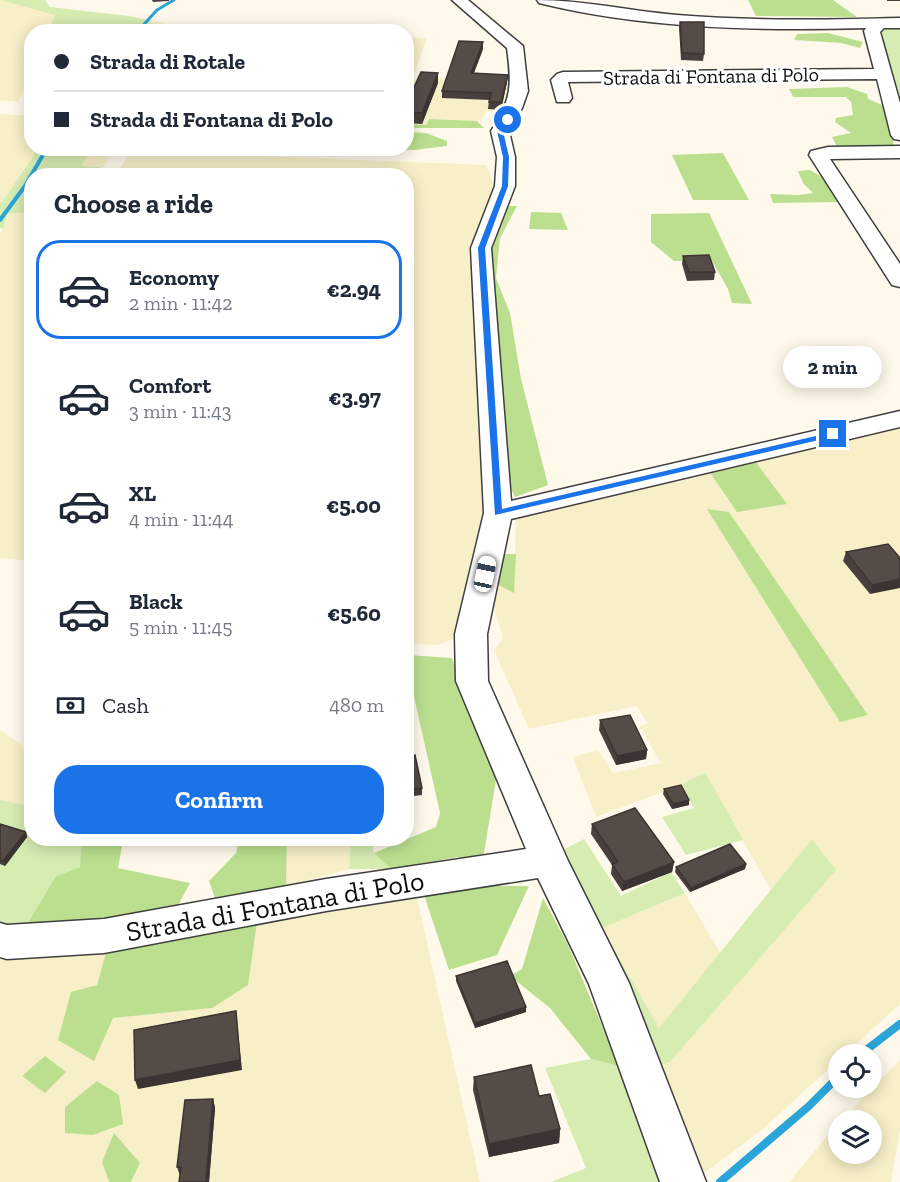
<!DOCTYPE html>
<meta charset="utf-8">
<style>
:root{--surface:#fff;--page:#f2f2f3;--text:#1f2937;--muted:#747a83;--line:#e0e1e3;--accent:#1a73e8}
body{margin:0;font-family:"Zilla Slab",serif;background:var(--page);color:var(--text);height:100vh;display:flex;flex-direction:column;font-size:22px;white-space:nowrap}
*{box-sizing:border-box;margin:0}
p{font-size:20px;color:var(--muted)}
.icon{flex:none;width:33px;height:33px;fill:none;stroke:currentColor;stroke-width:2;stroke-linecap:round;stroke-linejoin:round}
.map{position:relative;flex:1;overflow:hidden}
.drawer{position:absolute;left:24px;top:168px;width:390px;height:678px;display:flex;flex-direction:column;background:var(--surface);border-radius:24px;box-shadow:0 3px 15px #0003}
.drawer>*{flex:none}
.banner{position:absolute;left:24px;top:24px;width:390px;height:132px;border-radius:24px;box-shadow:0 3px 15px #0003;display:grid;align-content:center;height:132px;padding:0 30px;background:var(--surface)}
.tools{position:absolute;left:828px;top:1044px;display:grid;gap:12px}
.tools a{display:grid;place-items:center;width:54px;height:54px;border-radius:50%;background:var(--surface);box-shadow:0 3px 15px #0003;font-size:30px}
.end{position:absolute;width:27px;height:27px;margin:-14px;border:8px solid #1a73e8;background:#fff;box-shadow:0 0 0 3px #fff}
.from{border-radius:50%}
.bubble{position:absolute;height:42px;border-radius:21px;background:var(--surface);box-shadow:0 3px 15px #0003;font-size:20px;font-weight:700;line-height:42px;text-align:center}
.car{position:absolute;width:18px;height:36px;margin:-18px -9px;border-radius:8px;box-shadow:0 0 4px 2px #0007;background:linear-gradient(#fff 24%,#345 0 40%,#fff 0 76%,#345 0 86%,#fff 0)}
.banner b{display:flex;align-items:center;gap:21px;height:57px;font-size:22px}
.banner b+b{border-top:2px solid var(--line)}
.banner i{width:15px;height:15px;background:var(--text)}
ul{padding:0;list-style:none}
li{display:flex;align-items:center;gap:18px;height:99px;margin:0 12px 9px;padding:0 18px;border:3px solid transparent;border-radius:24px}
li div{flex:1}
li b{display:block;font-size:22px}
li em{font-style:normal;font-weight:700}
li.on{border-color:var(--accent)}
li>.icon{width:54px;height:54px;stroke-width:1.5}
h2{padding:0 30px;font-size:27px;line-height:72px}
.pay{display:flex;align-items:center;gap:15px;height:66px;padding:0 30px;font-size:22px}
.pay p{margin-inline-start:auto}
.button{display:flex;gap:12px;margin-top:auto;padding:12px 30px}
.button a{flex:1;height:69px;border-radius:24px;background:var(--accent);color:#fff;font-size:24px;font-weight:700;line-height:69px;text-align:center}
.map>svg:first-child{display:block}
.farmland{fill:#f7efc8;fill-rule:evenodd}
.green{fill:#d6ecb1}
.forest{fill:#bbdf8f}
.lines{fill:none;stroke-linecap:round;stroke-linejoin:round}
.stream-far2{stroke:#2ba4d8;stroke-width:3}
.stream-far1{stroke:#2ba4d8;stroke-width:4}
.stream{stroke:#2ba4d8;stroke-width:8}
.minor-casing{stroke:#3f3f3f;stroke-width:3}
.minor{fill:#fff;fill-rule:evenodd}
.wall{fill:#49403d}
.shaded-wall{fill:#3c3432}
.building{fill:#554b47;stroke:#3c3432;stroke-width:1.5}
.route{fill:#1a73e8}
.labels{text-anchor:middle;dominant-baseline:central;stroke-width:6;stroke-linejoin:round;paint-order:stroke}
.far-street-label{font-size:20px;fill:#0c0c0c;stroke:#fff}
.near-street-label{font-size:28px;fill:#0c0c0c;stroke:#fff}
</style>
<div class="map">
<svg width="900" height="1182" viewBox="0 0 900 1182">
<rect width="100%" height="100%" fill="#fff9eb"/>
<path class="farmland" d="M0,0L55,15L49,31L32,32L31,71L18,102L0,100Z
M152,21L207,31H220L143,32Z
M406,37L427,38L412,80L513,75L507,113L486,111L483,118L477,121L429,119L426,125L407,124Z
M0,114L31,116L32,148L39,149L0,205Z
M132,148H234L233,155L486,165L494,185L474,245L486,517L453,639L437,645L407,643L406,176H116Z
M90,149H113L104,167L80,166Z
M8,213H31V561L0,558V232L3,229Z
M900,424V1004L845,1054H838V1060L763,1129L698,1178L651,1068L812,839L771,890L704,772L681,785L596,817L573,757L598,750L613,773L661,763L639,726L648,723L636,706L529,729L494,650L503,638L495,611L493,582L514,592L516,514L709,471L786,504L755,461ZM708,509L729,513L868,715Z
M0,730L21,744L26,762L31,763V806L0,800Z
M287,839H351L349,869L286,886Z
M415,889L480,1182H131L140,1163L102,1162L109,1182H0V947L108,945L97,985L113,1018L212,1008L257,922Z
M685,893L720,953L659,1028L602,928Z
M900,1060V1130L891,1182H789L838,1123V1154H872V1120H841Z"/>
<path class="green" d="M0,0H45L50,7L129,16L152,21L143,31H49L55,15Z
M900,26V110L881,34L884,27Z
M39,148L90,149L81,166L104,167L50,175L32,176L31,213H8L3,229L0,228V205Z
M705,772L743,840L686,855L662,817L694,808L681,785Z
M0,800L31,806L32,838L81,839L80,867L56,876L24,929L0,921Z
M372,838L374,853L391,869H349L351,839Z
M584,839L621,896L671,872L685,893L602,928L659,1028L812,839L836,870L670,1062L651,1068L557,853Z
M591,1059L619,1066L661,1182H551L586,1168L545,1068Z"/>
<path class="forest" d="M748,0H833L857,17L756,16Z
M828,33L863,42L860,48L841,43L794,40L797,34Z
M847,87L867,94L868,99L887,107L894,147H837L832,137L851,133L835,122L836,118L853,115L851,102L846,97H793L789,89Z
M429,119L477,121L484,128H407V124L426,125Z
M407,132L426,133L447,141V146L414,150L375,149L406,148Z
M723,153L749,200H693L672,155Z
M810,170L822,177L841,202L773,203L770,194L798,195L813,193L803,183L798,171Z
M504,206H517L500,238L496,278L510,313L521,379L548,485L515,497L501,468L488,278L491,239Z
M531,212L561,213L568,230L529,229Z
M709,213L752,304L732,303L728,289L712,261H674L651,242V214Z
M755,461L787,504L737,512L709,471Z
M707,509L729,512L868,715L840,722Z
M500,554H516L514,593L493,582Z
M407,655L452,658L497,774L483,859L457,857L391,869L374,853L436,827L440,813L407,665Z
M81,839H112L123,841L118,868L190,883L174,913L24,929L56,876L80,867Z
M239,839H287L286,886L217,904L209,881L236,853Z
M481,886H529L497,955L449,970L424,895Z
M543,898L568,945L619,1066L591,1059L550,1008L510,976L522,969Z
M257,922L248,985L212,1008L113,1018L94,1061L58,1040L71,992L97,985L108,945Z
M45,1056L66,1072L45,1093L22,1076Z
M97,1081L119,1095L123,1124L93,1135L65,1133V1107Z
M114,1133L140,1163L131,1182H109L102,1162Z"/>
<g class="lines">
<path class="stream-far2" d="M137,32L157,10L174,0"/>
<path class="stream-far1" d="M0,220L25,186L47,148"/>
<path class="stream" d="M861,1054L900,1024
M720,1182L809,1106L838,1077"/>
<defs>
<path id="minor" d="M452,0H468L523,46L528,91L522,108L509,131L515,157V186L491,248L511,501L900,411V427L511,519L487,634L488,681L568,861L629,983L706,1182H660L589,984L538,878L326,911L104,953L7,959L0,957V923L7,925L104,919L326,879L526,849L456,681L455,634L484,513L471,248L495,186L497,157L491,131C512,100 512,84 507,48Z
M537,0C584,0 630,11 677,15C751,21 826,20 900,18V28H884L880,32L900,103V140L894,139L891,135L877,79L568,82L572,98L569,102H557L551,80L557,74L563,72L874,69L864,31L866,28C758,31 645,29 539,3Z
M900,146V158L830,159L900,264V287L892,285L809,155L811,151L828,147Z"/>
</defs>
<use href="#minor" class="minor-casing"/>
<use href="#minor" class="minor"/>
</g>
<path class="wall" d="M152,0H169V1L153,2Z
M887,0H900V1H887Z
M680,22L704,54L703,61L681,60L679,28Z
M483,49L474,73L507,82L501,110L488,109L489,100L442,98V91Z
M438,73V83L422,124L406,123V105Z
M683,256L715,272L714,280L687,281L682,264Z
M888,544L870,594L843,561L846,552Z
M600,720L647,750L646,759L616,765L599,730Z
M406,756L422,788V795L406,797Z
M664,789L689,800V805L672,809L663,794Z
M0,824L26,832L27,837L5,866L0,864Z
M592,824L674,862L672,872L622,891L611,874L612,865L591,834Z
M746,864L745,869L690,892L675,872L676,867Z
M456,976L526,1007V1012L475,1028L456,981Z
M474,1077L539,1096L560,1129L559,1143L489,1157L473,1090Z
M213,1099L215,1108L209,1182H179L180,1176L177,1167Z"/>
<path class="shaded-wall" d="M483,42V49L471,80V73Z
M438,73V83L422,124V113Z
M508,75L507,82L501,110V102Z
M900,579V588L870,594L872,585Z
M647,750L646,759L616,765L617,756Z
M689,800V805L672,809L673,804Z
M26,832L27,837L5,866L3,861Z
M674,862L672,872L622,891L624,882Z
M746,864L745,869L690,892L691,888Z
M526,1007V1012L475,1028V1023Z
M236,1011L237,1021L242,1070L138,1089L135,1080Z
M213,1099L215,1108L209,1182H206Z
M560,1129L559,1143L489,1157V1144Z"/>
<path class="building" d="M680,22H704V54L682,53Z
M459,41L483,42L471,73L508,75L501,102H489L491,93L442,91Z
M421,72L438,73L422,113L406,112V105Z
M709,255L715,272H689L683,256Z
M888,544L900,558V579L872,585L846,552Z
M630,715L647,750L617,756L600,720Z
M415,755L422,788L406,790V756Z
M681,785L689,800L673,804L664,789Z
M635,808L674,862L624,882L612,864L618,862L592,824Z
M0,824L26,832L3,861L0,860Z
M730,844L746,864L691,888L676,867Z
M507,961L526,1007L475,1023L456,976Z
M236,1011L240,1060L135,1080L134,1030Z
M531,1065L539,1096L550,1094L560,1129L489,1144L474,1077Z
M213,1099L206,1182H179L181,1167H177L185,1100Z"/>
<path class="route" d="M508,118L510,120L503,131L509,157L508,186L485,248L502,509L833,432L837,434L836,436L495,515L478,248L502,186L503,157L497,131Z"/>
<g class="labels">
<g class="far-street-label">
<text transform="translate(711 76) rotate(-1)">Strada di Fontana di Polo</text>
</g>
<g class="near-street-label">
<text transform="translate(275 906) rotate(-10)">Strada di Fontana di Polo</text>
</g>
</g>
</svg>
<div class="tools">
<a><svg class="icon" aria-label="locate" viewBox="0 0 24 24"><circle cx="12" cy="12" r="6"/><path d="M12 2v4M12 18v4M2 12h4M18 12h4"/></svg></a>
<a><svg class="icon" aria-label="layers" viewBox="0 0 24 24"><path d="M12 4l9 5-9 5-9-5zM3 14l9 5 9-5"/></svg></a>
</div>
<i class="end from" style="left:508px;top:120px"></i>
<i class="end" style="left:833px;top:434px"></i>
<div class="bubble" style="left:783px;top:346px;width:99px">2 min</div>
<i class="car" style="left:485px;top:574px;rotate:12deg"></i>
<div class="banner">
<b><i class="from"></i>Strada di Rotale</b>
<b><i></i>Strada di Fontana di Polo</b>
</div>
<section class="drawer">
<h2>Choose a ride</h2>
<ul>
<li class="on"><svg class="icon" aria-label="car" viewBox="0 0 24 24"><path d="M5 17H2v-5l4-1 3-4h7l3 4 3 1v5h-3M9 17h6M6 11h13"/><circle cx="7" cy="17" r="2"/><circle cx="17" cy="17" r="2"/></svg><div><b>Economy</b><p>2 min · 11:42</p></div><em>€2.94</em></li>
<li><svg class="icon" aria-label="car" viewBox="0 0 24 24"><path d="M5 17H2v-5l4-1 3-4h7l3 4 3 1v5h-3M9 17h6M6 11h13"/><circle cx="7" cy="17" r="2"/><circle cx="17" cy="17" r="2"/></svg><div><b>Comfort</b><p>3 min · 11:43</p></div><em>€3.97</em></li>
<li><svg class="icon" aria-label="car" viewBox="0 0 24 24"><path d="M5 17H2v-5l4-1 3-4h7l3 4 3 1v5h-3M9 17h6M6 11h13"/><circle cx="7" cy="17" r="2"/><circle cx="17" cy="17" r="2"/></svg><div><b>XL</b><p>4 min · 11:44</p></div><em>€5.00</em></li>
<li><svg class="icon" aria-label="car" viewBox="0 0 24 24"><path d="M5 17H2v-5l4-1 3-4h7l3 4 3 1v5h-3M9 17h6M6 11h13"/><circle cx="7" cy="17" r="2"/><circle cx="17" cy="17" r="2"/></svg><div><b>Black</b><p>5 min · 11:45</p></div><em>€5.60</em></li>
</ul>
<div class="pay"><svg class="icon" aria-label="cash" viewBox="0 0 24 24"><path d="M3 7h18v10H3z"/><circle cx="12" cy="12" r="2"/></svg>Cash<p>480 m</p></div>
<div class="button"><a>Confirm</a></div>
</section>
</div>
